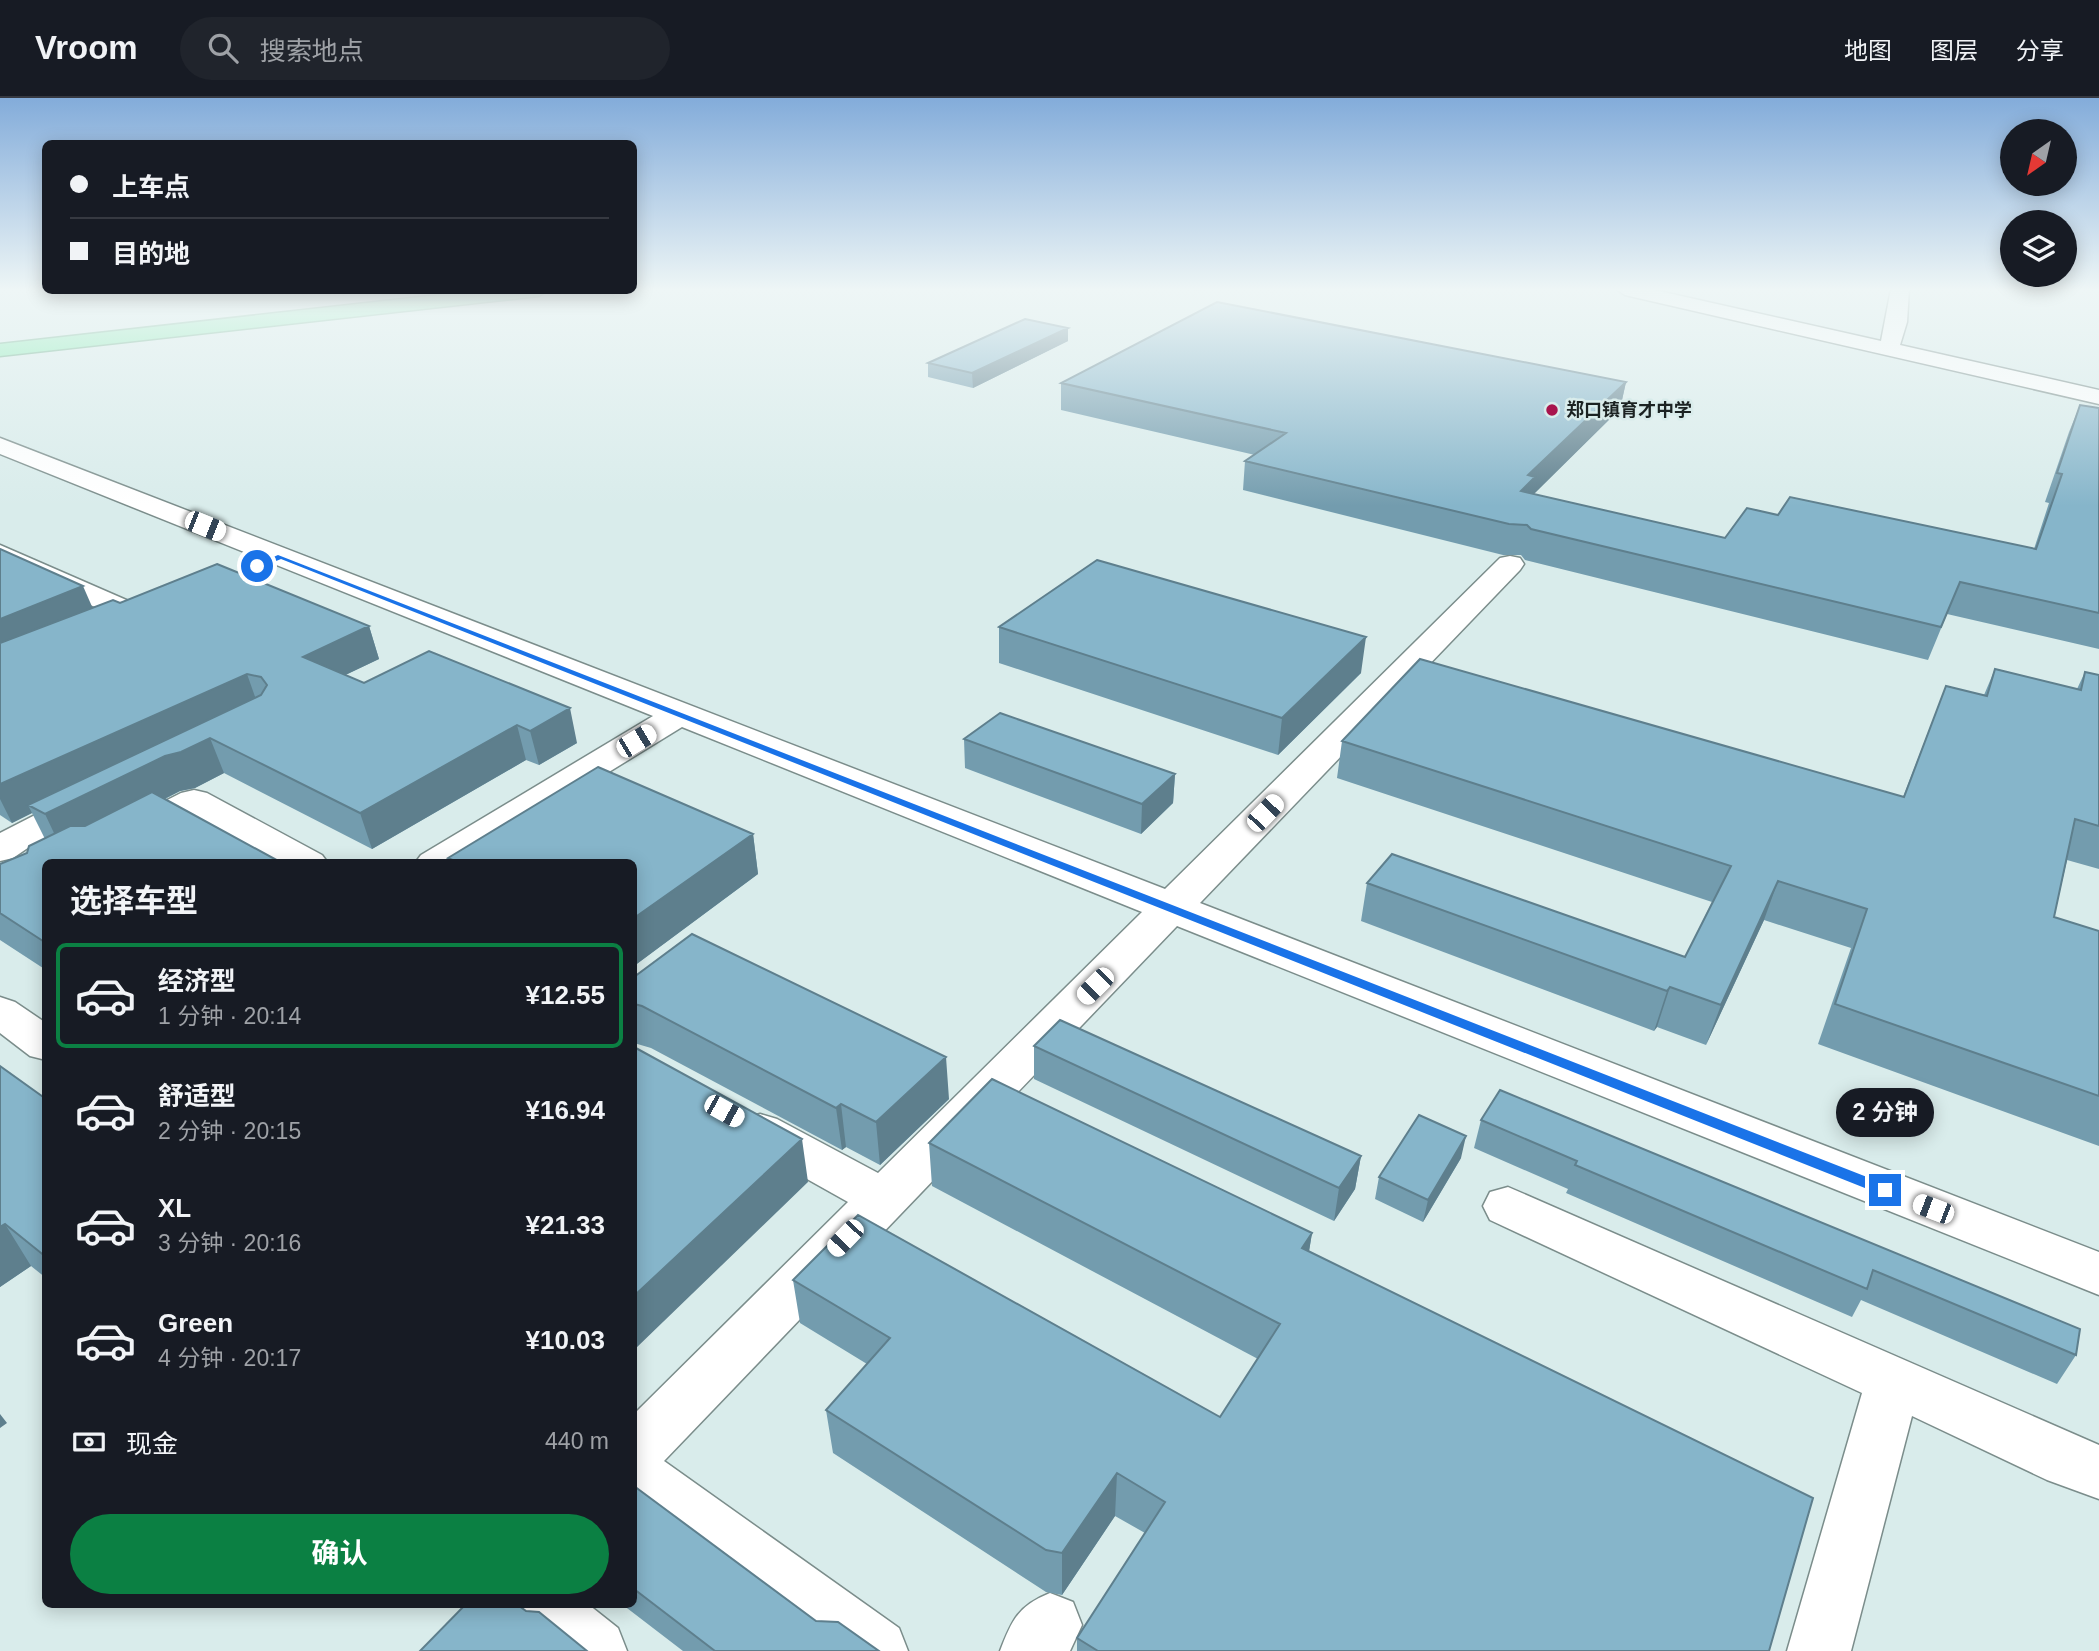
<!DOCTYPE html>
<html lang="zh">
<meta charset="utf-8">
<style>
:root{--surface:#171b24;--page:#20242c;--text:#f1f3f6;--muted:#9ea1a6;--line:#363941;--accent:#0b8043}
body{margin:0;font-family:Arial,"Noto Sans SC",sans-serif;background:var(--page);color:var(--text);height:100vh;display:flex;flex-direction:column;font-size:26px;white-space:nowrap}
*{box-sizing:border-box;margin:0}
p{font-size:23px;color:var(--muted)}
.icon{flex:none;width:38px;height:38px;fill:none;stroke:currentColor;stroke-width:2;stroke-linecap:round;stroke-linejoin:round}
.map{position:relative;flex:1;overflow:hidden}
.sheet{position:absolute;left:42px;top:761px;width:595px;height:749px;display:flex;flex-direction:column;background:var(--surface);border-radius:10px;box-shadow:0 4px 18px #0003}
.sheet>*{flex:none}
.hud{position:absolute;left:42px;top:42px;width:595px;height:154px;border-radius:10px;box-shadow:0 4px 18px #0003;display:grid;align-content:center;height:154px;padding:0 28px;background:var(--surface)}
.needle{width:46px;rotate:214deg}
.tools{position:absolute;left:2000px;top:21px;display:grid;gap:14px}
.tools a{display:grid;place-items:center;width:77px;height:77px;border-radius:50%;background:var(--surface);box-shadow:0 4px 18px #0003;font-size:35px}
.end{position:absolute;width:32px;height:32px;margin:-16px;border:9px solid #1a73e8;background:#fff;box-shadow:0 0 0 4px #fff}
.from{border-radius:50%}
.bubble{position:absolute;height:49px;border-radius:24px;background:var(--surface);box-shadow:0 4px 18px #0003;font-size:23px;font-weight:700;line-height:49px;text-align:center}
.car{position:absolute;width:21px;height:42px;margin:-21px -10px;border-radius:9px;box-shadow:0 0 5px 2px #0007;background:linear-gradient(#fff 24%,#345 0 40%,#fff 0 76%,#345 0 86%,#fff 0)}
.hud b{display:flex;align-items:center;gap:24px;height:66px;font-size:26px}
.hud b+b{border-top:2px solid var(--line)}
.hud i{width:18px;height:18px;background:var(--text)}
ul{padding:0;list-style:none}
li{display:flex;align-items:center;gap:21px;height:105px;margin:0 14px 10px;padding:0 14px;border:4px solid transparent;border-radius:10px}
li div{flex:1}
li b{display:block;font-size:26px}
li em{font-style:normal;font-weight:700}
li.active{border-color:var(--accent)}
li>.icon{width:63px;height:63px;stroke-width:1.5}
h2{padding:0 28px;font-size:32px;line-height:84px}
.pay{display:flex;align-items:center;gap:18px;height:77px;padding:0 28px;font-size:26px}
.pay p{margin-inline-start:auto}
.primary-button{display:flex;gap:14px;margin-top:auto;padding:14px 28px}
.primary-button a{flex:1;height:80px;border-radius:42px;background:var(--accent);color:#fff;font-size:28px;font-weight:700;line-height:80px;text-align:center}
header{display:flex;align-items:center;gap:42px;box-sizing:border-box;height:98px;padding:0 35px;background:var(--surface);border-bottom:2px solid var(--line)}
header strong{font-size:33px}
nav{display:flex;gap:38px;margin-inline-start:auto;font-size:24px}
.search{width:490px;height:63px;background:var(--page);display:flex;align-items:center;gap:18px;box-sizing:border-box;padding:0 24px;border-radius:38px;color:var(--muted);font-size:26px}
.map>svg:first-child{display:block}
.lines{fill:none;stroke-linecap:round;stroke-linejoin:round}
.minor-casing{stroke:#7b8d8b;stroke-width:3}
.highway-casing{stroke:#59a57b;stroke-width:3}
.minor{fill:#fff;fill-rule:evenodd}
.highway{fill:#7becab;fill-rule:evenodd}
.wall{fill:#739cae}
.shaded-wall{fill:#5e7f8d}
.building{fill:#86b5ca;stroke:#5e7f8d;stroke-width:2}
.route{fill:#1a73e8}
.poi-dot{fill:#a8144d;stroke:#d9eceb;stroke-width:2.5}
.labels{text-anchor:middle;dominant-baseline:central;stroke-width:5;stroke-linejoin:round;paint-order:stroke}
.far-poi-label{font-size:18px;font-weight:bold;fill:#1b2222;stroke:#d9eceb;text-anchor:start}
</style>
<header>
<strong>Vroom</strong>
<div class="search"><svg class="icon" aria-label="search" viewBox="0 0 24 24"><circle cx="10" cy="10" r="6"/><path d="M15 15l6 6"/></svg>搜索地点</div>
<nav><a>地图</a><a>图层</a><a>分享</a></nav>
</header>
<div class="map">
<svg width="2099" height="1553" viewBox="0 0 2099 1553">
<rect width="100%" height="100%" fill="#d9eceb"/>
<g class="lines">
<defs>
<path id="minor" d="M1616,191H1650L1881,243L1891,191H1909L1907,224L1900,247L2099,292V306L1625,197Z
M0,340L1165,791L1500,460L1510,458L1520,460L1524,466L1520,472L1200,805L2099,1154V1197L1177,828L664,1363L899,1530L908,1553H823L634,1410V1316L848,1104L743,1045L736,1033L743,1021L760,1016L777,1021L878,1075L1142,814L682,629L461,765H415L421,757L653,618L0,356Z
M0,447L147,511L151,517L147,523L136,526L125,523L0,465Z
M194,692L207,695L322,757L328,765H280L194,717L102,765H53L59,757L181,695Z
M87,694L100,697L105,705L100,713L35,745L13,760L0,763V735L74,697Z
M0,899L15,904L46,925V962L30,958L0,935Z
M1508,1089L2099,1347V1401L2047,1382L1912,1318L1851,1553H1787L1862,1295L1490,1122L1483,1108L1490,1094Z
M1050,1495L1073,1504L1082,1527L1070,1553H1000C1012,1522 1018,1508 1050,1495Z
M507,1507H589L618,1530L627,1553H545L517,1529Z"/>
<path id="highway" d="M483,192H548L539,198L0,258V246Z"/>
</defs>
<use href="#minor" class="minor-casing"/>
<use href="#highway" class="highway-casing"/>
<use href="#minor" class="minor"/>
<use href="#highway" class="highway"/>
</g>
<path class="wall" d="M1068,230V243L973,290L928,279V265Z
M1626,284L1620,311L1533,396L1725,440L1778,417L2034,451L2049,405L2045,404L2069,334L2080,307L2099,310V551L1947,516L1928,562L1525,462L1521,457H1503L1243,392L1245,363L1255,357L1061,312V285Z
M0,451L92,509L120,505L369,528L379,561L345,577L364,585L429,553L577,645L539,667L526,662L372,751L224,675L195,690L180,693L46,765V872L0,842V766L27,755L45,741L32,715L12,725L0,717Z
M999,529L1361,575L1278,657L999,565Z
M1995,571L2077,591L2085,574L2099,577V771L2067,762L2054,819L2099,833V1048L1818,946L1851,850L1764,822L1706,947L1657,929L1654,933L1361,823L1367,785L1685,859L1712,804L1337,680L1342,643L1903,699L1946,588L1984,597Z
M964,641L1175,676L1173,705L1141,736L965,670Z
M598,669L753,736L758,776L634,868V765H450L448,760Z
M634,879L949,1001L880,1067L846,1049L842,1052L651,950L634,945Z
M1034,948L1361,1058L1355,1091L1334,1123L1034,981Z
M0,968L46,1001V1180L31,1168L0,1189Z
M1500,992L2076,1257L2057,1286L1861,1202L1852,1219L1566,1095L1568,1091L1474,1050L1481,1022Z
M929,1045L1312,1135L1309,1153L1769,1553H1077V1540L1145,1435L1115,1418L1062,1497L1046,1494L833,1355L826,1312L867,1266L800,1225L793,1182L1220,1319L1258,1261L932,1088Z
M1461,1060L1423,1124L1375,1101L1379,1079Z
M634,1388L816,1523L879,1553H683L623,1507H634Z"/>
<path class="shaded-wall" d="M1194,191H1212L1194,193Z
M1068,230V243L973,290L972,275Z
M1626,284L1620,311L1532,398L1521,393L1528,377Z
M83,488L97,520L0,559V521Z
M369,528L379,561L314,592L303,559Z
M1366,539L1361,575L1278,657L1282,620Z
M247,576L259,610L28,707L32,715L12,725L0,701V686Z
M570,610L577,645L539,667L530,633Z
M517,627L526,662L372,751L360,715Z
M210,640L224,675L195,690L180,693L62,752L45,716L165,658Z
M1175,676L1173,705L1141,736L1142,706Z
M753,736L758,776L634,868V820Z
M1778,783L1764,822L1706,947L1721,907Z
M1670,889L1657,929L1654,933L1667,893Z
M946,959L949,1001L880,1067L876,1024Z
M841,1006L846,1049L842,1052L836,1010Z
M1466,1038L1461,1060L1423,1124L1428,1102Z
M802,1041L808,1084L634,1252V1198Z
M1361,1058L1355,1091L1334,1123L1339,1090Z
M5,1126L31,1168L0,1189V1129Z
M1312,1135L1305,1178L1302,1150Z
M0,1316L7,1325L0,1330Z
M1117,1375L1115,1418L1062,1497V1455Z"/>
<path class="building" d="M1217,204L1626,284L1528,377L1535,379L1521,393L1725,440L1747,410L1778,417L1790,399L2036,451L2062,376L2057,375L2080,307L2099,310V515L1960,484L1941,529L1531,431L1527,427L1509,426L1245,363L1286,335L1061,285Z
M1025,221L1068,230L972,275L928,265Z
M0,451L83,488L0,521Z
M1097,462L1366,539L1282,620L999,529Z
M217,466L369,528L303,559L364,585L429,553L570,610L530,633L517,627L360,715L210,640L181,654L165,658L45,716L28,707L261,597L267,587L261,579L247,576L0,686V545L113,502L120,505Z
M1420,561L1904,699L1946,588L1987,598L1995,571L2081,592L2085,574L2099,577V728L2075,721L2054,819L2099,833V998L1835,906L1867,811L1778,783L1721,907L1670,889L1667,893L1367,785L1392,756L1685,859L1731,768L1342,643Z
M1000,615L1175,676L1142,706L964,641Z
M598,669L753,736L634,820V765H459L448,760Z
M152,694L282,765H46V845L0,815V766L27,755L29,748L70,728H85Z
M692,836L946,959L876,1024L841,1006L836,1010L642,908L634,906V879Z
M1060,922L1361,1058L1339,1090L1034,948Z
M634,949L802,1041L634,1198Z
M0,968L46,1001V1159L5,1126L0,1129Z
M992,981L1312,1135L1302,1150L1813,1400L1769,1553H1098L1077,1540L1165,1404L1117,1375L1062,1455L1046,1452L826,1312L890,1240L793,1182L858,1117L1220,1319L1280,1226L929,1045Z
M1500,992L2080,1231L2076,1257L1873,1172L1867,1191L1575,1067L1577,1063L1481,1022Z
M1419,1017L1466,1038L1428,1102L1379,1079Z
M634,1388L816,1523L838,1524L879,1553H715L634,1491Z
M465,1507H518L526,1513L539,1514L587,1553H420Z"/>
<linearGradient id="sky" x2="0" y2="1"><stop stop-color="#83acda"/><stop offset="0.47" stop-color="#eef6f6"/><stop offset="1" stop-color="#eef6f6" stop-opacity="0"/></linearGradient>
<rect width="2099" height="408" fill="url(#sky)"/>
<path class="route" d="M278,457L1890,1088L1892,1092L1885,1098L1880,1096L281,461L257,471L253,468Z"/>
<circle class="poi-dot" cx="1552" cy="312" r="7"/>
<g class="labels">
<g class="far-poi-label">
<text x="1566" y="312">郑口镇育才中学</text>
</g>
</g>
</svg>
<div class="tools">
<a><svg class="needle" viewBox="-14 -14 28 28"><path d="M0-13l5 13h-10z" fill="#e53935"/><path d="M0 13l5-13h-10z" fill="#9ea1a6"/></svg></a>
<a><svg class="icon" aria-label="layers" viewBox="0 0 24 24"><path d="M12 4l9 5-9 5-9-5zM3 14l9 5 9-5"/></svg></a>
</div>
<i class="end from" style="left:257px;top:468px"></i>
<i class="end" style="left:1885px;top:1092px"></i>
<div class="bubble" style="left:1836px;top:990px;width:98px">2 分钟</div>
<i class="car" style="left:205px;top:428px;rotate:112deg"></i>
<i class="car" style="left:636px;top:643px;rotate:59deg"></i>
<i class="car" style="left:1265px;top:715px;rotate:44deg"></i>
<i class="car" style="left:1095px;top:888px;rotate:225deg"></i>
<i class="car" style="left:724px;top:1013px;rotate:119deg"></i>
<i class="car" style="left:1933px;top:1111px;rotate:291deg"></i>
<i class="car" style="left:845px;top:1140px;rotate:224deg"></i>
<div class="hud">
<b><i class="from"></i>上车点</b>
<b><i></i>目的地</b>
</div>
<section class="sheet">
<h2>选择车型</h2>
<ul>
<li class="active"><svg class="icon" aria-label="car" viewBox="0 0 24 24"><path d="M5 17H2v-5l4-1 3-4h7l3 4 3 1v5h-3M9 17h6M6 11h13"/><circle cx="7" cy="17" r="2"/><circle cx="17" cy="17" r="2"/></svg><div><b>经济型</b><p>1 分钟 · 20:14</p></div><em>¥12.55</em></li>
<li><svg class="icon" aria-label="car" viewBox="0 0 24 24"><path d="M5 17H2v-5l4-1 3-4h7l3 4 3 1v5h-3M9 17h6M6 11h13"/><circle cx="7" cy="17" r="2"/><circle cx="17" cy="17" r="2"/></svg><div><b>舒适型</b><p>2 分钟 · 20:15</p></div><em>¥16.94</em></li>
<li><svg class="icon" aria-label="car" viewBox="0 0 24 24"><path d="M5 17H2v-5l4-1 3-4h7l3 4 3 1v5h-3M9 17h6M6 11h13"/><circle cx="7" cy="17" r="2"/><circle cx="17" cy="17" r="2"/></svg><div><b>XL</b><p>3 分钟 · 20:16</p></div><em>¥21.33</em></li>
<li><svg class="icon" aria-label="car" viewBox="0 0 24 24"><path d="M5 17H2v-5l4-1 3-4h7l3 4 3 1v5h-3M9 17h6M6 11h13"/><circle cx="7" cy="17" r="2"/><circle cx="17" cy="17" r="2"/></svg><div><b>Green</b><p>4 分钟 · 20:17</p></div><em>¥10.03</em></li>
</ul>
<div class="pay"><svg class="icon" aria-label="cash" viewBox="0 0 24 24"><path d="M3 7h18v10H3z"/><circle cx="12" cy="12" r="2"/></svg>现金<p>440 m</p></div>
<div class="primary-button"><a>确认</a></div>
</section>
</div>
